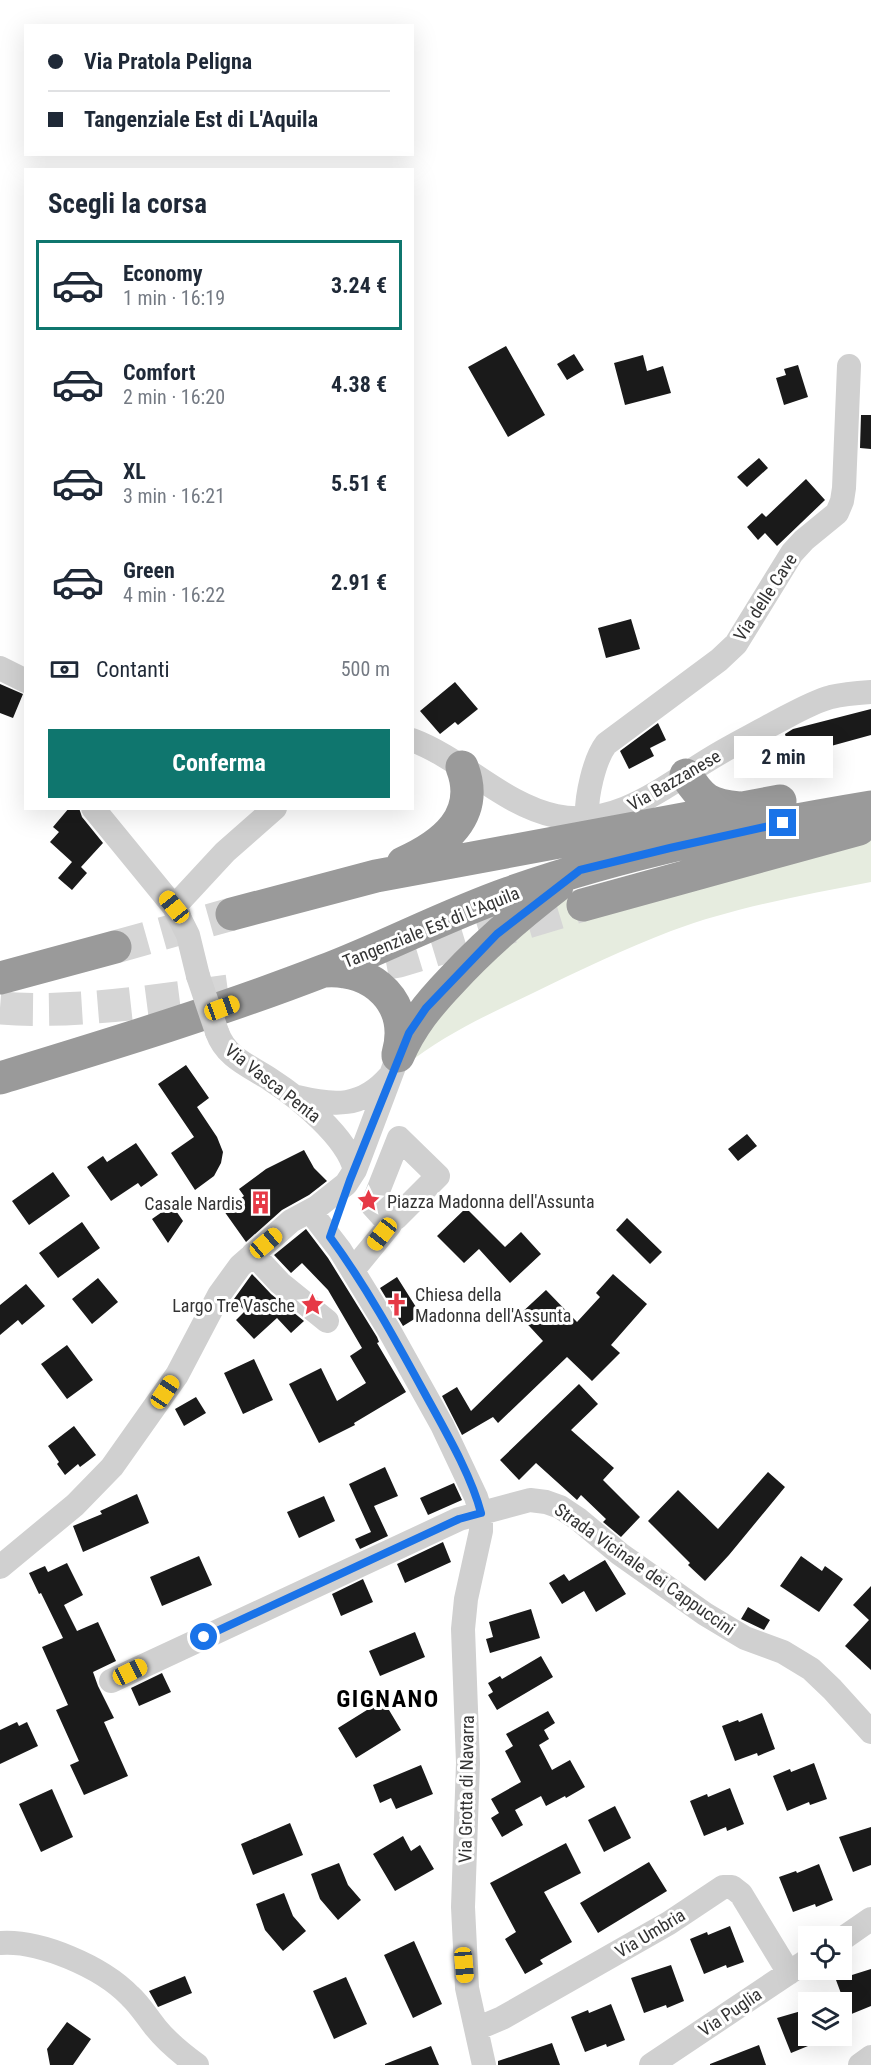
<!DOCTYPE html>
<html lang="it">
<meta charset="utf-8">
<style>
:root{--surface:#fff;--page:#f2f2f3;--text:#1f2937;--muted:#747a83;--line:#e0e1e3;--accent:#0f766e}
body{margin:0;font-family:"Roboto Condensed",sans-serif;background:var(--page);color:var(--text);height:100vh;display:flex;flex-direction:column;font-size:22px;white-space:nowrap}
*{box-sizing:border-box;margin:0}
p{font-size:20px;color:var(--muted)}
.icon{flex:none;width:33px;height:33px;fill:none;stroke:currentColor;stroke-width:2;stroke-linecap:round;stroke-linejoin:round}
.map{position:relative;flex:1;overflow:hidden}
.drawer{position:absolute;left:24px;top:168px;width:390px;height:642px;display:flex;flex-direction:column;background:var(--surface);border-radius:0px;box-shadow:0 6px 24px #0002}
.drawer>*{flex:none}
.hud{position:absolute;left:24px;top:24px;width:390px;height:132px;border-radius:0px;box-shadow:0 6px 24px #0002;display:grid;align-content:center;height:132px;padding:0 24px;background:var(--surface)}
.controls{position:absolute;left:798px;top:1926px;display:grid;gap:12px}
.controls a{display:grid;place-items:center;width:54px;height:54px;border-radius:0px;background:var(--surface);box-shadow:0 6px 24px #0002;font-size:30px}
.end{position:absolute;width:27px;height:27px;margin:-14px;border:8px solid #1a73e8;background:#fff;box-shadow:0 0 0 3px #fff}
.from{border-radius:50%}
.bubble{position:absolute;height:42px;border-radius:0px;background:var(--surface);box-shadow:0 6px 24px #0002;font-size:20px;font-weight:700;line-height:42px;text-align:center}
.car{position:absolute;width:18px;height:36px;margin:-18px -9px;border-radius:8px;box-shadow:0 0 4px 2px #0007;background:linear-gradient(#f5c518 24%,#345 0 40%,#f5c518 0 76%,#345 0 86%,#f5c518 0)}
.hud b{display:flex;align-items:center;gap:21px;height:57px;font-size:22px}
.hud b+b{border-top:2px solid var(--line)}
.hud i{width:15px;height:15px;background:var(--text)}
ul{padding:0;list-style:none}
li{display:flex;align-items:center;gap:18px;height:90px;margin:0 12px 9px;padding:0 12px;border:3px solid transparent;border-radius:0px}
li div{flex:1}
li b{display:block;font-size:22px}
li em{font-style:normal;font-weight:700}
li.current{border-color:var(--accent)}
li>.icon{width:54px;height:54px;stroke-width:1.5}
h2{padding:0 24px;font-size:27px;line-height:72px}
.pay{display:flex;align-items:center;gap:15px;height:66px;padding:0 24px;font-size:22px}
.pay p{margin-inline-start:auto}
.action{display:flex;gap:12px;margin-top:auto;padding:12px 24px}
.action a{flex:1;height:69px;border-radius:0px;background:var(--accent);color:#fff;font-size:24px;font-weight:700;line-height:69px;text-align:center}
.map>svg:first-child{display:block}
.green{fill:#e6ecdf}
.building{fill:#1a1a1a}
.lines{fill:none;stroke-linecap:round;stroke-linejoin:round}
.highway-tunnel{stroke:#d6d6d6;stroke-width:33;stroke-dasharray:33 16;stroke-linecap:butt}
.minor{stroke:#d0d0d0;stroke-width:24}
.highway{stroke:#9a9a9a;stroke-width:33}
.minor-bridge{stroke:#d0d0d0;stroke-width:24}
.route{stroke:#1a73e8;stroke-width:8}
.labels{text-anchor:middle;dominant-baseline:central;stroke-width:6;stroke-linejoin:round;paint-order:stroke}
.street-label{font-size:18px;fill:#333;stroke:#fff}
.poi-label{font-size:18px;fill:#333;stroke:#fff;text-anchor:start}
.district-label{font-size:24px;font-weight:bold;letter-spacing:1.5px;fill:#000;stroke:#fff}
</style>
<div class="map">
<svg width="871" height="2065" viewBox="0 0 871 2065">
<rect width="100%" height="100%" fill="#fff"/>
<path class="green" d="M871,832V882C804,895 735,907 671,931C624,949 578,971 533,993C489,1014 445,1034 406,1065L415,1038L547,905L580,893Z"/>
<path class="building" d="M506,346L545,415L508,437L468,367Z
M574,354L584,370L567,380L557,364Z
M643,355L647,371L663,366L671,393L625,405L614,363Z
M798,365L808,397L784,405L776,378L786,375L784,369Z
M861,415H871V449L860,448Z
M759,458L768,468L747,487L737,477Z
M806,479L825,500L777,546L765,533L758,540L747,527L762,513L766,517Z
M631,619L640,649L606,658L598,628Z
M455,682L478,709L458,725L455,722L440,734L420,711Z
M0,684L23,694L13,718L0,713Z
M871,709V735L791,757L785,734L793,729Z
M658,723L666,740L650,748L654,756L629,769L620,751Z
M69,808H79L82,817L103,843L81,867L87,873L72,890L58,878L72,862L50,842L59,832L53,827Z
M186,1065L209,1098L197,1107L217,1137L223,1152L221,1163L214,1176L195,1190L171,1153L194,1137L158,1084Z
M747,1134L757,1146L738,1161L728,1149Z
M136,1143L158,1175L141,1187L138,1183L111,1201L87,1167L103,1156L107,1162Z
M304,1150L314,1168L327,1181L309,1195L282,1210L246,1242L224,1211L244,1196L239,1189L266,1169Z
M53,1172L70,1196L29,1225L12,1201Z
M172,1205L183,1221L168,1243L152,1219Z
M466,1208L505,1247L521,1232L541,1254L510,1283L479,1249L464,1263L437,1236Z
M627,1218L662,1252L650,1264L616,1230Z
M82,1222L100,1248L58,1278L39,1253Z
M306,1229L328,1258L377,1337L379,1342L377,1343L406,1392L354,1423L355,1425L319,1443L289,1384L321,1368L337,1401L366,1383L350,1356L362,1348L328,1290L302,1263L291,1273L274,1255Z
M252,1274L271,1294L304,1321L291,1333L277,1318L254,1339L236,1320L245,1311L234,1299Z
M613,1274L647,1304L611,1345L620,1353L592,1381L567,1357L498,1423L493,1417L462,1435L442,1396L457,1387L471,1411L543,1341L519,1315L546,1290L577,1322L600,1297L596,1293Z
M397,1277L421,1315L403,1326L380,1288Z
M98,1278L118,1302L92,1324L72,1299Z
M26,1284L45,1306L22,1325L18,1320L0,1335V1305Z
M67,1345L93,1380L67,1399L41,1364Z
M254,1359L273,1400L243,1414L224,1373Z
M579,1384L598,1404L571,1430L614,1468L603,1480L640,1517L621,1537L603,1522L606,1519L581,1495L577,1500L536,1463L519,1480L500,1460Z
M196,1397L206,1413L184,1426L175,1409Z
M74,1426L96,1455L80,1467L78,1464L65,1475L57,1464L59,1462L48,1446Z
M385,1467L398,1496L374,1506L388,1536L360,1549L355,1539L371,1532L349,1484Z
M768,1472L785,1487L729,1555L705,1581L688,1565L690,1563L648,1521L678,1490L718,1529Z
M454,1483L462,1500L428,1515L420,1498Z
M137,1494L149,1523L83,1552L73,1526L102,1514L100,1511Z
M324,1496L335,1521L299,1538L287,1512Z
M443,1542L451,1562L405,1583L397,1564Z
M199,1556L212,1585L162,1606L150,1577Z
M801,1556L822,1571L825,1566L843,1579L819,1612L780,1586Z
M605,1560L626,1594L596,1612L584,1591L562,1604L549,1583L564,1574L569,1581Z
M67,1563L83,1595L64,1605L77,1631L98,1622L116,1661L93,1672L98,1686L114,1718L104,1722L128,1776L84,1795L70,1765L79,1761L56,1710L68,1705L42,1647L63,1638L41,1593L39,1594L29,1573L45,1566L48,1572Z
M363,1579L373,1602L341,1616L332,1594Z
M871,1586V1670L845,1646L869,1620L853,1605Z
M748,1607L770,1620L764,1630L741,1619Z
M531,1609L540,1638L490,1653L486,1639L493,1637L489,1622Z
M415,1632L425,1657L380,1676L369,1651Z
M541,1656L553,1677L497,1710L488,1695L493,1692L488,1683L500,1676L502,1679Z
M162,1673L171,1692L139,1706L131,1688Z
M383,1700L401,1730L356,1758L338,1728Z
M548,1711L555,1723L544,1730L549,1739L539,1745L552,1770L570,1760L585,1787L566,1798L565,1796L546,1806L541,1796L515,1810L523,1825L502,1837L491,1818L499,1813L491,1799L521,1782L505,1751L513,1746L506,1734Z
M762,1713L775,1749L758,1756L757,1753L735,1761L722,1726L738,1720L739,1722Z
M17,1722L19,1726L27,1722L38,1746L0,1764V1730Z
M814,1763L827,1799L810,1805L809,1802L787,1811L773,1776L790,1769L791,1772Z
M421,1765L433,1794L396,1809L391,1798L380,1803L373,1785Z
M730,1788L744,1824L727,1831L726,1827L704,1836L690,1801L707,1794L708,1797Z
M52,1789L73,1837L41,1852L19,1804Z
M615,1806L631,1838L604,1852L588,1820Z
M290,1823L303,1855L253,1875L241,1844Z
M871,1827V1865L853,1872L839,1837Z
M403,1836L411,1851L420,1845L434,1869L395,1891L373,1854Z
M566,1843L581,1873L544,1892L572,1942L540,1960L543,1964L525,1974L505,1939L516,1932L490,1883Z
M649,1862L667,1891L598,1933L580,1903Z
M339,1863L348,1885L361,1900L338,1920L320,1899L311,1874Z
M819,1864L833,1900L816,1907L815,1904L793,1912L779,1877L796,1871L797,1873Z
M284,1893L293,1916L306,1931L283,1951L265,1930L256,1904Z
M730,1926L744,1962L727,1968L726,1965L704,1974L690,1939L707,1932L708,1935Z
M414,1941L442,2004L413,2018L384,1955Z
M671,1965L684,2001L667,2008L666,2005L644,2013L631,1978Z
M871,1969V2006L849,2015L836,1980Z
M185,1976L192,1993L158,2007L149,1991Z
M346,1977L367,2024L334,2039L313,1991Z
M611,2004L625,2040L607,2047L606,2044L585,2052L571,2017L588,2010L589,2013Z
M808,2009V2046L791,2053L777,2018Z
M67,2022L91,2039L73,2065H50L47,2049Z
M552,2043L560,2065H498V2061Z
M759,2045L766,2065H710V2064Z
M431,2046L439,2065H385V2064Z"/>
<g class="lines">
<path class="highway-tunnel" d="M115,947L232,914
M338,972L399,961L583,905
M0,1008C80,1014 158,1000 237,990"/>
<path class="minor" d="M0,668L26,681
M412,740C463,759 503,805 556,816C616,829 666,785 713,757C731,746 751,736 769,726C789,716 809,703 831,697C844,694 857,693 871,692
M93,808L174,907L188,935L198,976
M587,817C586,797 594,760 606,744L719,660L736,644L792,553L804,540L837,513L842,501L844,488L849,366
M174,907L225,852L275,808
M217,1032C226,1058 250,1066 271,1080C299,1098 347,1137 355,1170
M297,1097C334,1106 362,1108 389,1077
M399,1138L438,1176L396,1218L376,1196Z
M310,1211L340,1250L389,1330L442,1425L476,1497L481,1513V1531L466,1599L463,1629L468,1763L463,1907L467,1988L484,2065
M253,1254L280,1283L327,1321
M353,1270L390,1225L372,1205
M0,1567L75,1505L112,1467L177,1375L219,1295L240,1266L291,1221L317,1207L346,1184L355,1170L398,1056
M111,1681L459,1519L530,1500L546,1502L560,1507L578,1519L620,1554L705,1614L745,1638L783,1652L811,1669L832,1689L871,1732
M842,1939L871,1919
M0,1943C40,1940 102,1967 130,1996C140,2005 147,2017 156,2028C168,2043 182,2054 197,2065
M476,2029L502,2018L669,1923L723,1887H732L741,1894L789,1973
M651,2065L808,1960
M860,2065L871,2057"/>
<path class="highway" d="M686,775C702,800 709,805 739,808
M403,863C443,845 481,816 462,767
M583,905L859,829
M232,914L376,876L780,801
M324,971C374,967 412,1004 398,1054
M0,978L115,947
M398,1056C411,1026 429,1004 451,981C484,945 518,916 557,886
M0,1078C108,1045 217,1012 323,971C386,947 446,915 509,893C625,852 750,827 871,807"/>
<path class="minor-bridge" d="M198,976L217,1032"/>
</g>
<g class="lines">
<path class="route" d="M204,1637L459,1519L481,1513C471,1474 443,1427 424,1392C395,1339 366,1286 330,1237L350,1180L409,1033L426,1008L497,934L580,870L670,848L783,823"/>
</g>
<defs>
<symbol id="sight-bare" viewBox="-9 -9 18 18"><path d="M0-6L1.8-2.2L6-1.7L2.9 1.2L3.7 5.4L0 3.3L-3.7 5.4L-2.9 1.2L-6-1.7L-1.8-2.2Z" fill="#e63946" stroke="#fff" stroke-width="2.5" paint-order="stroke"/></symbol>
<symbol id="building-bare" viewBox="-9 -9 18 18"><path d="M-4-6H4V6H1V3H-1V6H-4ZM-2.5-4.3h1.7v1.8h-1.7ZM.8-4.3h1.7v1.8H.8ZM-2.5-1h1.7V.8h-1.7ZM.8-1h1.7V.8H.8Z" fill="#e63946" stroke="#fff" stroke-width="2.5" paint-order="stroke"/></symbol>
<symbol id="church-bare" viewBox="-9 -9 18 18"><path d="M-1.2-6h2.4v3.5h3.3v2.4h-3.3V6h-2.4V-.1h-3.3v-2.4h3.3Z" fill="#e63946" stroke="#fff" stroke-width="2.5" paint-order="stroke"/></symbol>
</defs>
<g fill-rule="evenodd">
<use href="#sight-bare" x="352" y="1184" width="33" height="33"/>
<use href="#building-bare" x="244" y="1186" width="33" height="33"/>
<use href="#church-bare" x="380" y="1288" width="33" height="33"/>
<use href="#sight-bare" x="296" y="1288" width="33" height="33"/>
</g>
<g class="labels">
<g class="street-label">
<text transform="translate(765 597) rotate(-57)">Via delle Cave</text>
<text transform="translate(674 780) rotate(-30)">Via Bazzanese</text>
<text transform="translate(431 927) rotate(-22)">Tangenziale Est di L'Aquila</text>
<text transform="translate(273 1083) rotate(38)">Via Vasca Penta</text>
<text transform="translate(645 1569) rotate(35)">Strada Vicinale dei Cappuccini</text>
<text transform="translate(466 1789) rotate(-89)">Via Grotta di Navarra</text>
<text transform="translate(650 1933) rotate(-31)">Via Umbria</text>
<text transform="translate(730 2012) rotate(-34)">Via Puglia</text>
</g>
<g class="poi-label">
<text x="387" y="1201">Piazza Madonna dell'Assunta</text>
<text x="243" y="1203" text-anchor="end">Casale Nardis</text>
<text x="415" y="1294">Chiesa della<tspan x="415" dy="21">Madonna dell'Assunta</tspan></text>
<text x="295" y="1305" text-anchor="end">Largo Tre Vasche</text>
</g>
<g class="district-label">
<text x="388" y="1699">GIGNANO</text>
</g>
</g>
</svg>
<div class="controls">
<a><svg class="icon" aria-label="locate" viewBox="0 0 24 24"><circle cx="12" cy="12" r="6"/><path d="M12 2v4M12 18v4M2 12h4M18 12h4"/></svg></a>
<a><svg class="icon" aria-label="layers" viewBox="0 0 24 24"><path d="M12 4l9 5-9 5-9-5zM3 14l9 5 9-5"/></svg></a>
</div>
<i class="end from" style="left:204px;top:1637px"></i>
<i class="end" style="left:783px;top:823px"></i>
<div class="bubble" style="left:734px;top:736px;width:99px">2 min</div>
<i class="car" style="left:174px;top:907px;rotate:321deg"></i>
<i class="car" style="left:222px;top:1008px;rotate:70deg"></i>
<i class="car" style="left:382px;top:1234px;rotate:218deg"></i>
<i class="car" style="left:266px;top:1243px;rotate:50deg"></i>
<i class="car" style="left:165px;top:1392px;rotate:34deg"></i>
<i class="car" style="left:130px;top:1672px;rotate:64deg"></i>
<i class="car" style="left:464px;top:1965px;rotate:175deg"></i>
<div class="hud">
<b><i class="from"></i>Via Pratola Peligna</b>
<b><i></i>Tangenziale Est di L'Aquila</b>
</div>
<section class="drawer">
<h2>Scegli la corsa</h2>
<ul>
<li class="current"><svg class="icon" aria-label="car" viewBox="0 0 24 24"><path d="M5 17H2v-5l4-1 3-4h7l3 4 3 1v5h-3M9 17h6M6 11h13"/><circle cx="7" cy="17" r="2"/><circle cx="17" cy="17" r="2"/></svg><div><b>Economy</b><p>1 min · 16:19</p></div><em>3.24 €</em></li>
<li><svg class="icon" aria-label="car" viewBox="0 0 24 24"><path d="M5 17H2v-5l4-1 3-4h7l3 4 3 1v5h-3M9 17h6M6 11h13"/><circle cx="7" cy="17" r="2"/><circle cx="17" cy="17" r="2"/></svg><div><b>Comfort</b><p>2 min · 16:20</p></div><em>4.38 €</em></li>
<li><svg class="icon" aria-label="car" viewBox="0 0 24 24"><path d="M5 17H2v-5l4-1 3-4h7l3 4 3 1v5h-3M9 17h6M6 11h13"/><circle cx="7" cy="17" r="2"/><circle cx="17" cy="17" r="2"/></svg><div><b>XL</b><p>3 min · 16:21</p></div><em>5.51 €</em></li>
<li><svg class="icon" aria-label="car" viewBox="0 0 24 24"><path d="M5 17H2v-5l4-1 3-4h7l3 4 3 1v5h-3M9 17h6M6 11h13"/><circle cx="7" cy="17" r="2"/><circle cx="17" cy="17" r="2"/></svg><div><b>Green</b><p>4 min · 16:22</p></div><em>2.91 €</em></li>
</ul>
<div class="pay"><svg class="icon" aria-label="cash" viewBox="0 0 24 24"><path d="M3 7h18v10H3z"/><circle cx="12" cy="12" r="2"/></svg>Contanti<p>500 m</p></div>
<div class="action"><a>Conferma</a></div>
</section>
</div>
